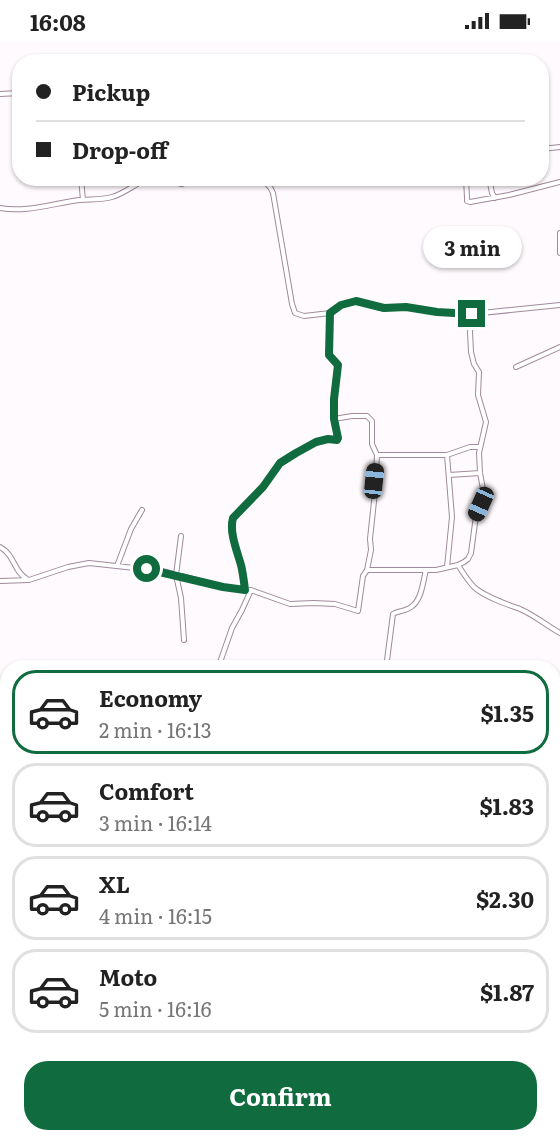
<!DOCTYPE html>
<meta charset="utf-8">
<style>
:root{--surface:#fff;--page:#f6f6f6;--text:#222;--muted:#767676;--line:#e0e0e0;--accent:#106b3e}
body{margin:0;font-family:Literata,serif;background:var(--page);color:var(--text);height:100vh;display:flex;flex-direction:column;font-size:22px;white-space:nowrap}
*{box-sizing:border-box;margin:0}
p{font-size:20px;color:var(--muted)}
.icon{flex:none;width:33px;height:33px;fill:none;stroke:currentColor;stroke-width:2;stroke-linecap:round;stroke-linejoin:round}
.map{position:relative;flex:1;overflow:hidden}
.panel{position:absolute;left:0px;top:618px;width:561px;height:482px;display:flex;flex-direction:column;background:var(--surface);border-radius:24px 24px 0 0;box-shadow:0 2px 4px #0004}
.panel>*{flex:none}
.banner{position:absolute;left:12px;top:12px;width:537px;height:132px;border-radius:24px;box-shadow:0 2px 4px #0004;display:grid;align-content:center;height:132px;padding:0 24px;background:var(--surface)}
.end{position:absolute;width:27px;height:27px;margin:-14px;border:8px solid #106b3e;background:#fff;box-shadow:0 0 0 3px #fff}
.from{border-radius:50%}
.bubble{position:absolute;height:42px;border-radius:21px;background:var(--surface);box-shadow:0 2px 4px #0004;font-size:20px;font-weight:700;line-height:42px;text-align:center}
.car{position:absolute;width:18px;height:36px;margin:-18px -9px;border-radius:8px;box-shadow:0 0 4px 2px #0007;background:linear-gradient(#222 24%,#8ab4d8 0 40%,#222 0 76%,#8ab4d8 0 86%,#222 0)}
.banner b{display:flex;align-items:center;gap:21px;height:57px;font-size:22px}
.banner b+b{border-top:2px solid var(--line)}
.banner i{width:15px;height:15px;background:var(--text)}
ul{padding:10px 0 0;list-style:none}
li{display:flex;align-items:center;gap:18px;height:84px;margin:0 12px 9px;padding:0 12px;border:3px solid var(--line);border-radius:24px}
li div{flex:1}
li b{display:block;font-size:22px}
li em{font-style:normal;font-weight:700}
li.on{border-color:var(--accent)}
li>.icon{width:54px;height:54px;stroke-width:1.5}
.cta{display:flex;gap:12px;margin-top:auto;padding:12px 24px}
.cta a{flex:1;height:69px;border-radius:24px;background:var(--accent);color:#fff;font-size:24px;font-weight:700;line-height:69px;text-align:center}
.status{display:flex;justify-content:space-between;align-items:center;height:42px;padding:0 30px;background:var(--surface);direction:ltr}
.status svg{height:16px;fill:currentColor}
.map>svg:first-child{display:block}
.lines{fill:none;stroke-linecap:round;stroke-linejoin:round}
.minor-casing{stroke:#a18a9b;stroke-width:6}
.minor{stroke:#fff;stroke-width:4}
.route{stroke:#106b3e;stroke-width:8}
</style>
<div class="status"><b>16:08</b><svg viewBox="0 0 49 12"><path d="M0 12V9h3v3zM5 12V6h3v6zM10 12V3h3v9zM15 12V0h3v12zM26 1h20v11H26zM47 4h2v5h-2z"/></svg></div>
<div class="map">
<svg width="560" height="1099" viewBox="0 0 560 1099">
<rect width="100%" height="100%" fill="#fffafd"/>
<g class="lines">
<defs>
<path id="minor" d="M0,52L20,51
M542,107L560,105
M81,136L83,158
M157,136L182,142L197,136
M257,136C265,139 270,143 273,151L292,262L295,271L304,274L330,271L341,263L356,259L381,266L406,265L437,270L472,272L560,263
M466,136L467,156V159L470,160L509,153L560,140
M489,136L492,151L495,156
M266,140L296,136
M0,166C26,171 54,161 80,158C91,157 102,158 112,155C126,151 137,140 150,136
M560,191V211
M516,325L560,305
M334,377L352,374H367L372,379V402L377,413L375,450L370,497L371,508L367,528
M377,413H447L470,405H480
M447,413L452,475L447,525
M449,433L480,431
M181,494L176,533L181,556L184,598
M0,505C15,513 13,529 27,537
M458,523C463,531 468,539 474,545C485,555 506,562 520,567C534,573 546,583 560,591
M117,524L131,487L142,468
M0,539L29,538L68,525L89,521L162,529L223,545L251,548L290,562L314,561L335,562L358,569L363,534L367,528H436L458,523L464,520L468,517L471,511L476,474L484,452L480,431L479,411L486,380L478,353L479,330L474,322L471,310L470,290L472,272
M245,548C244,539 243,531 241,523C237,509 228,490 233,476L263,445L280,421L296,411L316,400L328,397L337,398L338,396L334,377V357L338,323L337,321L329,313L330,271
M218,626L232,586L242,568L251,548
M386,626L393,572C398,569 406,569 411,565C422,558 423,539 426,528
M0,755L8,760
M554,755L556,754L560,755
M554,884L560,840
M0,916L8,919
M554,996L560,997
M554,1091L560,1088
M145,1092C159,1096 174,1094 189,1092
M254,1092L261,1093L270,1092
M324,1092L330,1099
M461,1092L476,1099
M195,1099V1092
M375,1099L383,1092
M456,1099L461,1092
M547,1099L553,1092"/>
</defs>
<use href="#minor" class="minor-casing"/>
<use href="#minor" class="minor"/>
</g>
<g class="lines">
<path class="route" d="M147,527L223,545L245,548C244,540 243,531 241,523C237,509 229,490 233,476L263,445L280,421L296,411L316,400L328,397L337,398L338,396L334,377V357L338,323L329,313L330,271L341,263L356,259L384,266L406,265L437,270L472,272"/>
</g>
</svg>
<i class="end from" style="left:147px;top:527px"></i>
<i class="end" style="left:472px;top:272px"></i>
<div class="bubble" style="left:423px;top:184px;width:99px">3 min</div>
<i class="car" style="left:374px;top:439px;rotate:6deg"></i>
<i class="car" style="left:481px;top:462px;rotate:204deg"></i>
<div class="banner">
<b><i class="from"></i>Pickup</b>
<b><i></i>Drop-off</b>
</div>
<section class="panel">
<ul>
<li class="on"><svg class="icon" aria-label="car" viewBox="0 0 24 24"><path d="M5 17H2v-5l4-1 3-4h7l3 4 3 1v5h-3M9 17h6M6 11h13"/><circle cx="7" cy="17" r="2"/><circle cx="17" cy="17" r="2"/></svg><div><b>Economy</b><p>2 min · 16:13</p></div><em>$1.35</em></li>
<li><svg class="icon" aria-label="car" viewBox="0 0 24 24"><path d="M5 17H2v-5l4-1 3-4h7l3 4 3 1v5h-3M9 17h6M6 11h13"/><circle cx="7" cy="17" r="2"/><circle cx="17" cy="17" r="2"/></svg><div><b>Comfort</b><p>3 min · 16:14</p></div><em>$1.83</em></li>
<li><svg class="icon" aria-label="car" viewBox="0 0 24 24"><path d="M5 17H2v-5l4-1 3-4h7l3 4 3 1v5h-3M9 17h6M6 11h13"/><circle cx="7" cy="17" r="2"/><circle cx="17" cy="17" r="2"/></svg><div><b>XL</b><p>4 min · 16:15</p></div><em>$2.30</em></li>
<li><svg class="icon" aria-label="car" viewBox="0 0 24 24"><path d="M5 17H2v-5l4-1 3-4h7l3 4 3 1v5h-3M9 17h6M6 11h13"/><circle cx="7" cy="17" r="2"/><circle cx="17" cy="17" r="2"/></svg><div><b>Moto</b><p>5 min · 16:16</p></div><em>$1.87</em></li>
</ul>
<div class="cta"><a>Confirm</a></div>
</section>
</div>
